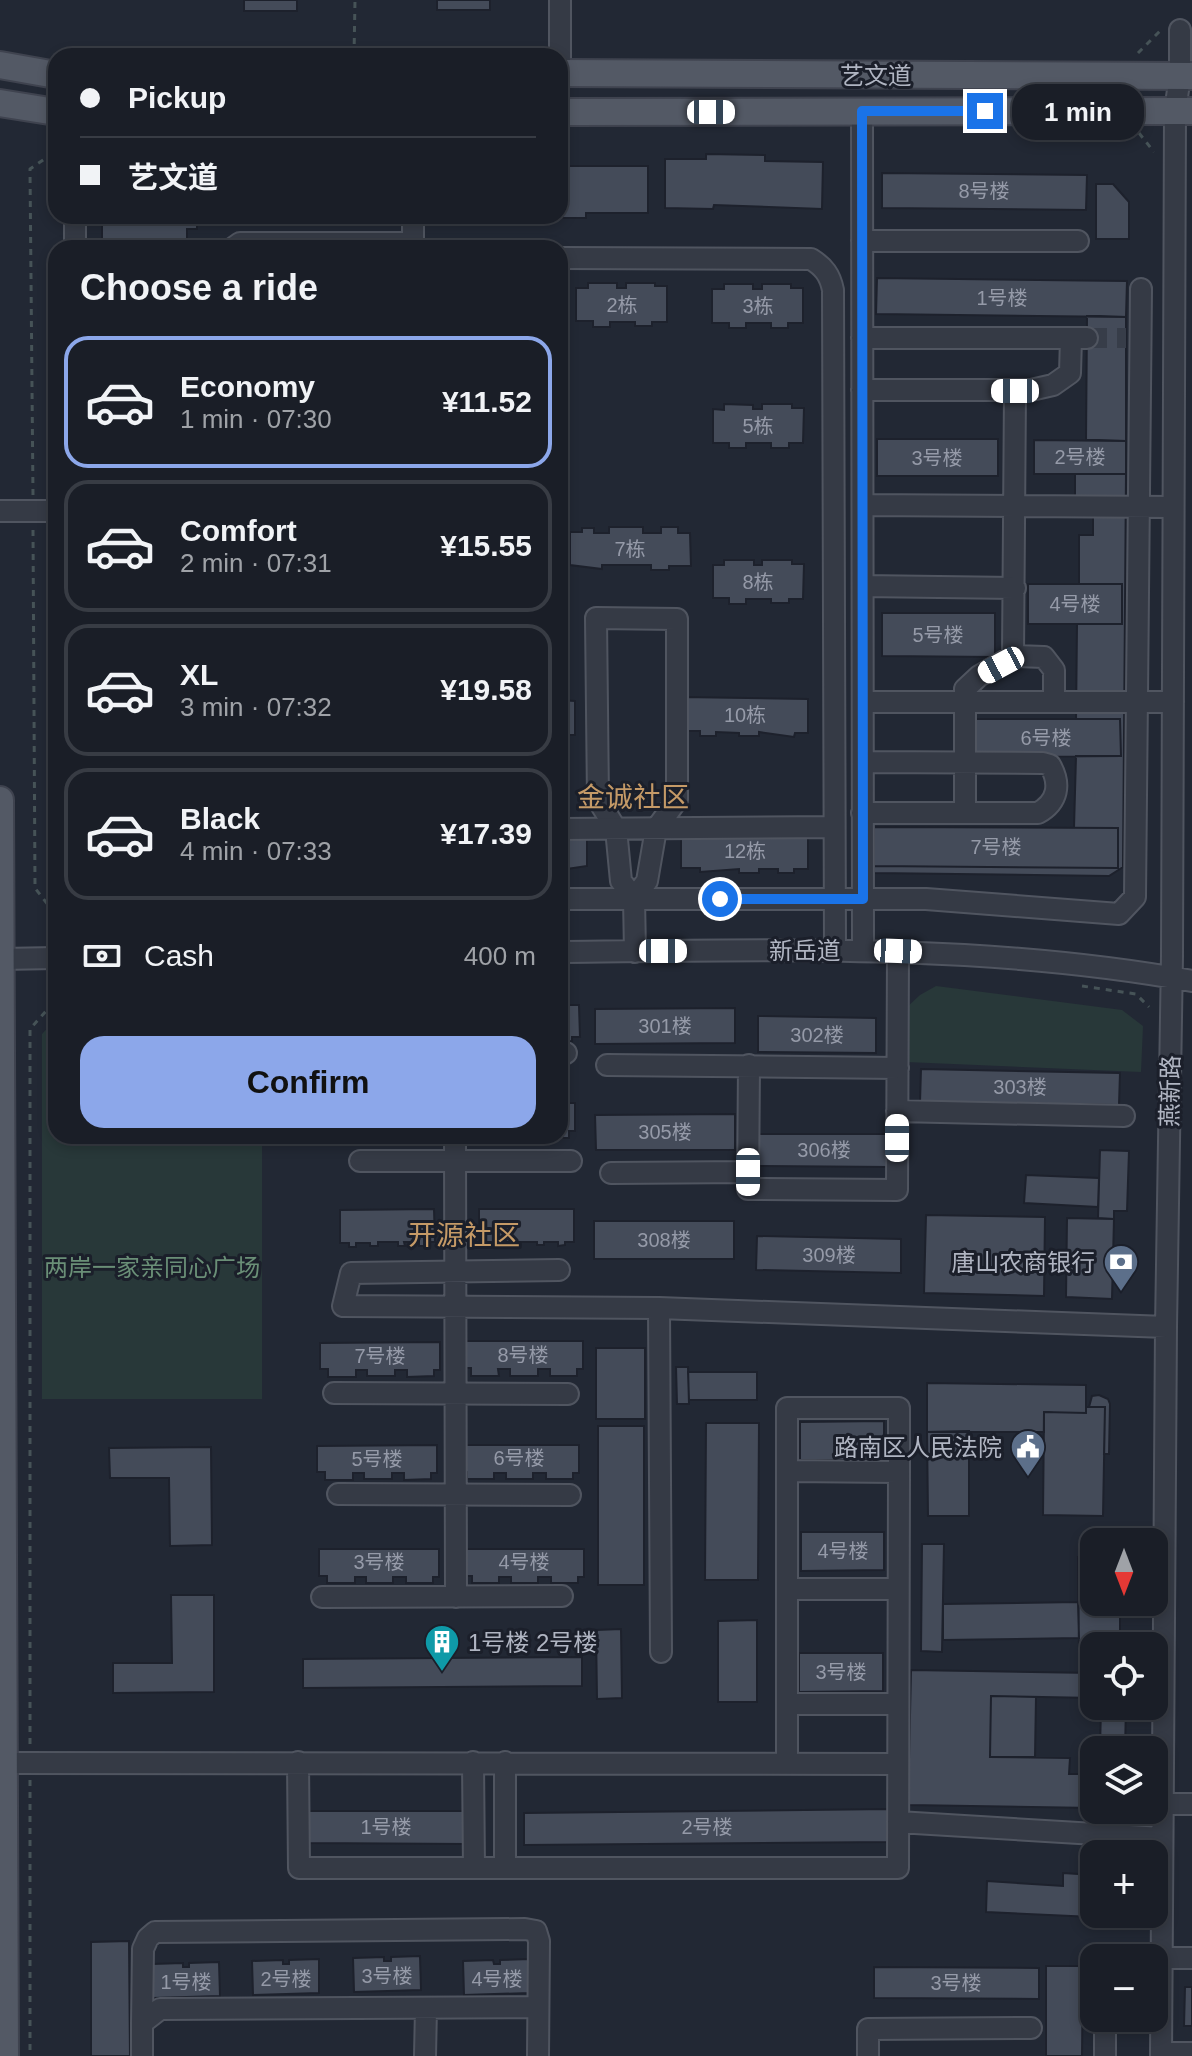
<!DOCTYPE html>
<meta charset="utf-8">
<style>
:root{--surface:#1a1e27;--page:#23272f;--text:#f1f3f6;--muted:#9fa2a7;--line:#383c44;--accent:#8ca7ea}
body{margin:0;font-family:Arial,"Noto Sans SC",sans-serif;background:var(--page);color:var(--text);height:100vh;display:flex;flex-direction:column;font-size:30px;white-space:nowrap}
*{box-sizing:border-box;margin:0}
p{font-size:26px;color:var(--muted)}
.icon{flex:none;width:44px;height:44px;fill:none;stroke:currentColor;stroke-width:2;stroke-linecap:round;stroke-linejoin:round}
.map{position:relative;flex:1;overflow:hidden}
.details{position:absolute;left:48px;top:240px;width:520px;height:904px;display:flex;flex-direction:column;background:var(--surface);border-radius:24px;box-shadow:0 4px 12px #0003,0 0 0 2px var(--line)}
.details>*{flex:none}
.banner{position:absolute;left:48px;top:48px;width:520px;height:176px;border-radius:24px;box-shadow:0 4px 12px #0003,0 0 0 2px var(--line);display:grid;align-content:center;height:176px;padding:0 32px;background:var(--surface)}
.needle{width:52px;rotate:180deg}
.fabs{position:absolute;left:1080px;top:1528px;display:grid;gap:16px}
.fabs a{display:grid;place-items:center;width:88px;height:88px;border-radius:16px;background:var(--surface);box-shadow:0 4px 12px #0003,0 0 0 2px var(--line);font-size:40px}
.end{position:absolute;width:36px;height:36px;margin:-18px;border:10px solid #1a73e8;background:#fff;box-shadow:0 0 0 4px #fff}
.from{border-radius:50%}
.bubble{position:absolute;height:56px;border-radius:24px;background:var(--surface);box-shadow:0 4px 12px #0003,0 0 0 2px var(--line);font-size:26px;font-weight:600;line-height:56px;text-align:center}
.car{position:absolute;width:24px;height:48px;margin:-24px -12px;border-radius:10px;box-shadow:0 0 6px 2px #0007;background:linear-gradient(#fff 24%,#345 0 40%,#fff 0 76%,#345 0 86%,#fff 0)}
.banner b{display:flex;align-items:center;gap:28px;height:76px;font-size:30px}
.banner b+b{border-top:2px solid var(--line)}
.banner i{width:20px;height:20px;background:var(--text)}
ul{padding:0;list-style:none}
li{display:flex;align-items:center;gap:24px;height:132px;margin:0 16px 12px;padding:0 16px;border:4px solid var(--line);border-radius:24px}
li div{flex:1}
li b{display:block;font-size:30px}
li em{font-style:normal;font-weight:600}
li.active{border-color:var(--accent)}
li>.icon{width:72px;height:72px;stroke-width:1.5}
h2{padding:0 32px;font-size:36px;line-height:96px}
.pay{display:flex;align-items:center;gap:20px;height:88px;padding:0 32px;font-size:30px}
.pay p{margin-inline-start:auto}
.primary-button{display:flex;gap:16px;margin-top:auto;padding:16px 32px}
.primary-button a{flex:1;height:92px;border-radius:24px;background:var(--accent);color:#111;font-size:32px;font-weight:600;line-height:92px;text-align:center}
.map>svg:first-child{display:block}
.green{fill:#283839}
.building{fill:#444b59;stroke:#1d212c;stroke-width:2}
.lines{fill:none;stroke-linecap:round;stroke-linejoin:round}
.minor-tunnel{stroke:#373d49;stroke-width:20;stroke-dasharray:20 10;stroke-linecap:butt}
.minor-casing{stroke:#505560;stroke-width:24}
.major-casing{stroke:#3f434f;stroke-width:30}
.path{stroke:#465357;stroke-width:3;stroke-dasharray:6 6;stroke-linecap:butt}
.minor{stroke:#353a45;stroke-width:20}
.major{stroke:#535965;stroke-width:26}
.route{stroke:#1a73e8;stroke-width:10}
.labels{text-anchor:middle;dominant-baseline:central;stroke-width:6;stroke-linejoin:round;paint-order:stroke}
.number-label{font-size:20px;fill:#959aa8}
.street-label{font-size:24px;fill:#b0b5c2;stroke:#1b1f2a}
.poi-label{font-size:24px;fill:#b0b5c2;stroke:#1b1f2a;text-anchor:end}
.park-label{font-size:24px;fill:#6a8f77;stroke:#1b1f2a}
.quarter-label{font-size:28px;fill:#c59a67;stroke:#1b1f2a}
</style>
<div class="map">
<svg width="1192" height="2056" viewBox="0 0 1192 2056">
<rect width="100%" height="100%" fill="#222834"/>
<path class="green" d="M936,986L1122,1010L1143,1026L1141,1072L906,1062L905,1009L920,995Z
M56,1019V1136H262V1399H42V1034Z"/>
<path class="building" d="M244,0H297V11H244Z
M437,0H490V10H437Z
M706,154L765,155V161L823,162L822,209L714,205L713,209L665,208V159H706Z
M560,166H648V213H586V218H498V216H560Z
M882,173L1087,175L1086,210L882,208Z
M1096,184H1113L1129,202V239H1096Z
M102,216H197V229H187V248H102Z
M369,216H398V225H369Z
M877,278L1127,281L1126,317L876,314Z
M588,283H617V288H626V283H655V286H667V322H652V326H635V322H610V327H593V321H576V288H588Z
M724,284H753V289H762V284H791V288H803V323H788V328H771V323H746V328H729V323H712V289H724Z
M1087,316L1126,317V441L1086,440Z
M724,404L753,405V409H762V404H792V408H804L803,443H789V448H771V443H746V448H729V443H713V409L724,410Z
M877,439H998V476H877Z
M1034,440L1126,441V474H1034Z
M1075,474H1126L1123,867L1109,876L874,873V866L1118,868V828H1074L1076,756H1121L1120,719H1076L1077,624H1122V584H1079V535H1093V499H1075Z
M609,527H643V533H661V527H678V533H690L691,566H669V570H651V565H602V569L570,565V532H582V528H594V533H609Z
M724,560H754V565H762V560H792V564H804L803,599H789V603H771V599H746V604H729V598H713V565H724Z
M1028,584H1122V624H1028Z
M882,613H995V657L882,656Z
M682,697L808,699V733H795L794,737L759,732V736H739V733L716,732V736H700V731H681Z
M560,700L575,701V735H561V739Z
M971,719H1120L1121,756L971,757Z
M874,827L1118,828V868L874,866Z
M560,831L587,832V866L560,870Z
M681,834L808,835V869H794V873H778V869H759V873H739V869L700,872V868H681Z
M560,1005H579L580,1037H572V1041L564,1042V1037H560Z
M735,1008V1043L595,1044V1009Z
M758,1016L876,1018V1053L758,1052Z
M921,1069L1120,1073L1119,1105L920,1102Z
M560,1103H575V1131H569V1138H542V1136H560Z
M735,1114V1150H596L595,1115Z
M757,1134H891V1167L757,1166Z
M354,1136H436V1139H354Z
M1100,1150L1129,1151L1127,1211H1114V1219L1098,1218Z
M1026,1175L1099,1178L1098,1207L1024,1203Z
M434,1209L435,1242H426V1246H419V1242H404L405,1246H398V1242H378V1246H370V1243H356V1247H349V1243H340V1210Z
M479,1209H574V1242H565V1245L558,1246V1242H544V1245H537V1242H517V1246H509V1242H495V1246H488V1242H479Z
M926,1215L1045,1217L1044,1296L924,1293Z
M1067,1218L1114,1219L1112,1299L1066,1297Z
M594,1221H734V1259H594Z
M757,1236L901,1239V1273L756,1270Z
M463,1341H583V1369H577V1376H550V1369H538V1376H510V1369H498L499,1376H471V1368H463Z
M440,1342V1370H434V1376L407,1377V1370H395V1376H367V1370H356V1377H328V1369H320V1343Z
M596,1348H645V1419H596Z
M676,1367H688L689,1404H677Z
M688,1372H757V1400H689Z
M927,1383L1086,1385V1413L1044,1412V1432H927Z
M1099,1395L1108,1399L1110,1404L1109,1454H1104L1105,1407H1089L1092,1396Z
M1086,1407H1105L1103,1516L1043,1515L1044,1412L1086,1413Z
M884,1421V1460H800V1422Z
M706,1423H759L758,1580H705Z
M598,1426H644V1585H598Z
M969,1431V1516H928L927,1432Z
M437,1445V1473H431V1479L404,1480V1473H392V1479H364V1473H353V1480H325V1472H317V1446Z
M459,1445H579V1473H573V1479H546V1473H533V1479H506V1473H494V1479H467V1472H459Z
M211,1447L212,1545L170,1546L169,1478H110L109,1448Z
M801,1532H884V1570L801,1571Z
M922,1544H944L942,1652L921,1651Z
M319,1549H439V1577H433V1583H406V1577H393V1583H366V1577H355V1583H327V1576H319Z
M464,1549H584V1577H578V1583H551V1577H538V1583H511V1577H499V1583H472V1576H464Z
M1078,1557H1094V1602H1120V1646H1094V1651H1079Z
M171,1595H214V1692L113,1693V1663H172Z
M1078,1602L1079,1638L943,1640V1604Z
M757,1620V1702H718V1621Z
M621,1629L622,1698L597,1699L596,1630Z
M799,1653H883V1691L799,1692Z
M582,1657V1686L303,1688V1659Z
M911,1670L1094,1673V1698L991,1696L990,1757L1070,1758L1069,1774H1094V1808L908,1805Z
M991,1696L1036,1697L1035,1757H990Z
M1101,1706H1126L1125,1750H1100Z
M890,1809L891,1842L524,1845V1813Z
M305,1811H468L467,1844L305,1843Z
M1063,1873L1094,1875L1093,1917L986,1912L987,1881L1063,1886Z
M129,1941L130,2056H91V1942Z
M420,1956L421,1990L354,1992L353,1958L384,1957V1961H391V1957Z
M319,1959V1993L253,1995L252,1961L283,1960V1964H289V1960Z
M530,1959V1993L464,1995L463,1961L493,1960L494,1964H500V1960Z
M219,1962L220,1996L153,1998L152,1964L183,1963V1967H189V1963Z
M1046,1966H1083L1082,2056H1046Z
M874,1967L1039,1968V1999L874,1998Z
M1185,1987H1192V2026H1184Z"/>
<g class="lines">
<path class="minor-tunnel" d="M1087,338H1126"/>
<defs>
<path id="minor" d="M560,0V74
M862,111L863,950
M75,216V248
M413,216V248
M862,241H1078
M233,248L240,243H413
M560,258L811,259C824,267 830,275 833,290L835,950
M862,338H1087
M862,390H1031L1053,385L1070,373L1071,338
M863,505L1173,507
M0,511H56
M863,586L1015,588
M596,618L677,619V800L656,829L647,881L634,898L621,881L616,829L598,800Z
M1013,656L1044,657L1054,670V702
M863,702H1173
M863,762L1043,763L1050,765C1061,784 1058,802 1038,813H965
M862,813H965V689L979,676L1013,656L1015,391
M560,829L834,827
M634,898L635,952
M560,899H926L1119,914L1135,897L1141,289
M560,952C772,950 983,943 1192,981
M1,959L56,958
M560,1053H566
M607,1065L898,1068
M749,1065L748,1189L897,1190L898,951
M897,1111L1124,1116
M455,1136L456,1597
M360,1161H571
M611,1173L748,1172
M559,1270L351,1273L343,1306L659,1308L1166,1327
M659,1308L661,1652
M334,1393L568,1394
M787,1471V1408H899V1472
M338,1494L570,1495
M787,1589H898
M322,1597L562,1596
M787,1704H898
M298,1762L299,1868H898L899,1472L787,1471V1762
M473,1762L474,1868
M505,1762V1868
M4,1763L898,1764
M1162,1804H1192
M898,1822L1162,1838
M1105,1958H1192
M142,2023L143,1949L148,1938L155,1932L525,1929L536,1931L539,1941L538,2056
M1161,2053H1192
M142,2056V2023L160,2009L538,2007
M425,2056L426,2008
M868,2056V2029L1031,2028
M1105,2056V2018
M1161,2056L1166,1327L1172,956L1175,111L1180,76V30"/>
<path id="major" d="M0,65L56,75
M560,73L1192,76
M0,103L56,112
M560,112L1192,111
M0,800L5,2056"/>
</defs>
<use href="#minor" class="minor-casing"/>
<use href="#major" class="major-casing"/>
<path class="path" d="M1138,53L1161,30
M354,56L355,0
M515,56H543
M1139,133L1154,152
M33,495L30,169L56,151
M33,530L35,888L56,915
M1082,986L1136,994L1149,1007
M30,1744V1029L56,1000
M30,1780V2056"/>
<use href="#minor" class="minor"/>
<use href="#major" class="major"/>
</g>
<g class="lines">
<path class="route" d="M720,899H863L862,111H985"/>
</g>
<defs>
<symbol id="bank-pin" viewBox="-11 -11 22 30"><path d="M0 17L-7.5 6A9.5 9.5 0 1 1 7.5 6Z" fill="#5c6f8a" stroke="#1b1f2a"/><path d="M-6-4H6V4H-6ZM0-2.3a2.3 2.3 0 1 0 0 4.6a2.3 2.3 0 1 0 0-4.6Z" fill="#fff"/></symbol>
<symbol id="civic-pin" viewBox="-11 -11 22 30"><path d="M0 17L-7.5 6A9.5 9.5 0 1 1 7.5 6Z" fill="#5c6f8a" stroke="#1b1f2a"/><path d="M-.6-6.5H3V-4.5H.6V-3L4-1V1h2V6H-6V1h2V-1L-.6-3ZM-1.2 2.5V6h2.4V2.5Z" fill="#fff"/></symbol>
<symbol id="building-pin" viewBox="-11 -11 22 30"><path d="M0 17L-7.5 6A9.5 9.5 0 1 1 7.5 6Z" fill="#0f9aa8" stroke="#1b1f2a"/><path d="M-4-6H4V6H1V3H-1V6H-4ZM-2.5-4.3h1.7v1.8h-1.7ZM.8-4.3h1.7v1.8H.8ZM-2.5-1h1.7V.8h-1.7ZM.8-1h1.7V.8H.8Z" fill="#fff"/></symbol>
</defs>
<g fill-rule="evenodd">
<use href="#bank-pin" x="1101" y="1242" width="40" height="54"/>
<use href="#civic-pin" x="1008" y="1427" width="40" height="54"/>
<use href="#building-pin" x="422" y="1622" width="40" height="54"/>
</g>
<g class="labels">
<g class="number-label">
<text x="984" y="191">8号楼</text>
<text x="1002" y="298">1号楼</text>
<text x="622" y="305">2栋</text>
<text x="758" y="306">3栋</text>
<text x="758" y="426">5栋</text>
<text x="1080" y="457">2号楼</text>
<text x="937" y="458">3号楼</text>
<text x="630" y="549">7栋</text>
<text x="758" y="582">8栋</text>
<text x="1075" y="604">4号楼</text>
<text x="938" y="635">5号楼</text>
<text x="745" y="715">10栋</text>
<text x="1046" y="738">6号楼</text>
<text x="996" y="847">7号楼</text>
<text x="745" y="851">12栋</text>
<text x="665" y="1026">301楼</text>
<text x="817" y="1035">302楼</text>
<text x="1020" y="1087">303楼</text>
<text x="665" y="1132">305楼</text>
<text x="824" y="1150">306楼</text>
<text x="664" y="1240">308楼</text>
<text x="829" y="1255">309楼</text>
<text x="523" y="1355">8号楼</text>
<text x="380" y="1356">7号楼</text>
<text x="519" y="1458">6号楼</text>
<text x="377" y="1459">5号楼</text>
<text x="843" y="1551">4号楼</text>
<text x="379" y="1562">3号楼</text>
<text x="524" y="1562">4号楼</text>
<text x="841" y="1672">3号楼</text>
<text x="386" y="1827">1号楼</text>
<text x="707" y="1827">2号楼</text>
<text x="387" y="1976">3号楼</text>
<text x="286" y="1979">2号楼</text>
<text x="497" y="1979">4号楼</text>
<text x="186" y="1982">1号楼</text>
<text x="956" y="1983">3号楼</text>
</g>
<g class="street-label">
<text x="876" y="75">艺文道</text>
<text x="805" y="950">新岳道</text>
<text transform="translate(1170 1091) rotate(-89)">燕新路</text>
</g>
<g class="poi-label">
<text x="1095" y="1262">唐山农商银行</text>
<text x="1002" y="1447">路南区人民法院</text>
<text x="468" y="1642" text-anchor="start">1号楼 2号楼</text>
</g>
<g class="park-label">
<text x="152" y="1267">两岸一家亲同心广场</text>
</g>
<g class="quarter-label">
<text x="633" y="797">金诚社区</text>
<text x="464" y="1235">开源社区</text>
</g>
</g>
</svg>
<div class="fabs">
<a><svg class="needle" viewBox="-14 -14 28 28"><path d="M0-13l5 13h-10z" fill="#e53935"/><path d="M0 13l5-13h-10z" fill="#9fa2a7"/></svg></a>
<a><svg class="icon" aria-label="locate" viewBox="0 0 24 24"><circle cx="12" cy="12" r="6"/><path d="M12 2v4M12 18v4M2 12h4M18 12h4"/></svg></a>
<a><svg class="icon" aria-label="layers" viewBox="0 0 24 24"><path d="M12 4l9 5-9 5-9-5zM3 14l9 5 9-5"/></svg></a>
<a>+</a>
<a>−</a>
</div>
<i class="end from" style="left:720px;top:899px"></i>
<i class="end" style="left:985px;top:111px"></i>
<div class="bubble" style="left:1012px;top:84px;width:132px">1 min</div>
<i class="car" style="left:711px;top:112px;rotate:90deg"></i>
<i class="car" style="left:1015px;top:391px;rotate:270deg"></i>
<i class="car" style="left:1001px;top:665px;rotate:242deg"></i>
<i class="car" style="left:663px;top:951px;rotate:90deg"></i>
<i class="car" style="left:898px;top:951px;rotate:92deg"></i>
<i class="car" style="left:897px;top:1138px;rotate:0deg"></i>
<i class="car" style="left:748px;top:1172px;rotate:180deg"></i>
<div class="banner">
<b><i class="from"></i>Pickup</b>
<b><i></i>艺文道</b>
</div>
<section class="details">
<h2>Choose a ride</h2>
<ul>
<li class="active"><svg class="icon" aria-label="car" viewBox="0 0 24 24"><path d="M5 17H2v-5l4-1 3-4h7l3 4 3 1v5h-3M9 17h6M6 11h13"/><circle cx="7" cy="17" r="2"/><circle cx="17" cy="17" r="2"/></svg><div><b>Economy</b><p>1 min · 07:30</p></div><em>¥11.52</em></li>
<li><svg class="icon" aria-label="car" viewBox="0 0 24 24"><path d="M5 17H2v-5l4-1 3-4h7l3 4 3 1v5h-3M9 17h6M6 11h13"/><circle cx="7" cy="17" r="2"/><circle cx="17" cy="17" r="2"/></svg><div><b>Comfort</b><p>2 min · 07:31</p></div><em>¥15.55</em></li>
<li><svg class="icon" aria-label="car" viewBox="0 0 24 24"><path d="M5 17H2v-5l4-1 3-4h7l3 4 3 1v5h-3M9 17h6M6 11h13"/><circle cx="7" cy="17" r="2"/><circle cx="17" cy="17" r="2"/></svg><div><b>XL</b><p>3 min · 07:32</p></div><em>¥19.58</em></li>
<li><svg class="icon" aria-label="car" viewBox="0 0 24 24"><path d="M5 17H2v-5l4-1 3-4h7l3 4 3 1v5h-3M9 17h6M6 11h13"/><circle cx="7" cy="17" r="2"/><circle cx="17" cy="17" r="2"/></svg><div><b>Black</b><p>4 min · 07:33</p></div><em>¥17.39</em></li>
</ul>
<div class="pay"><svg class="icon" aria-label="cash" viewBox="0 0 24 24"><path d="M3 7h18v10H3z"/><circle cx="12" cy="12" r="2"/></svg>Cash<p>400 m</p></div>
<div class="primary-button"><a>Confirm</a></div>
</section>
</div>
